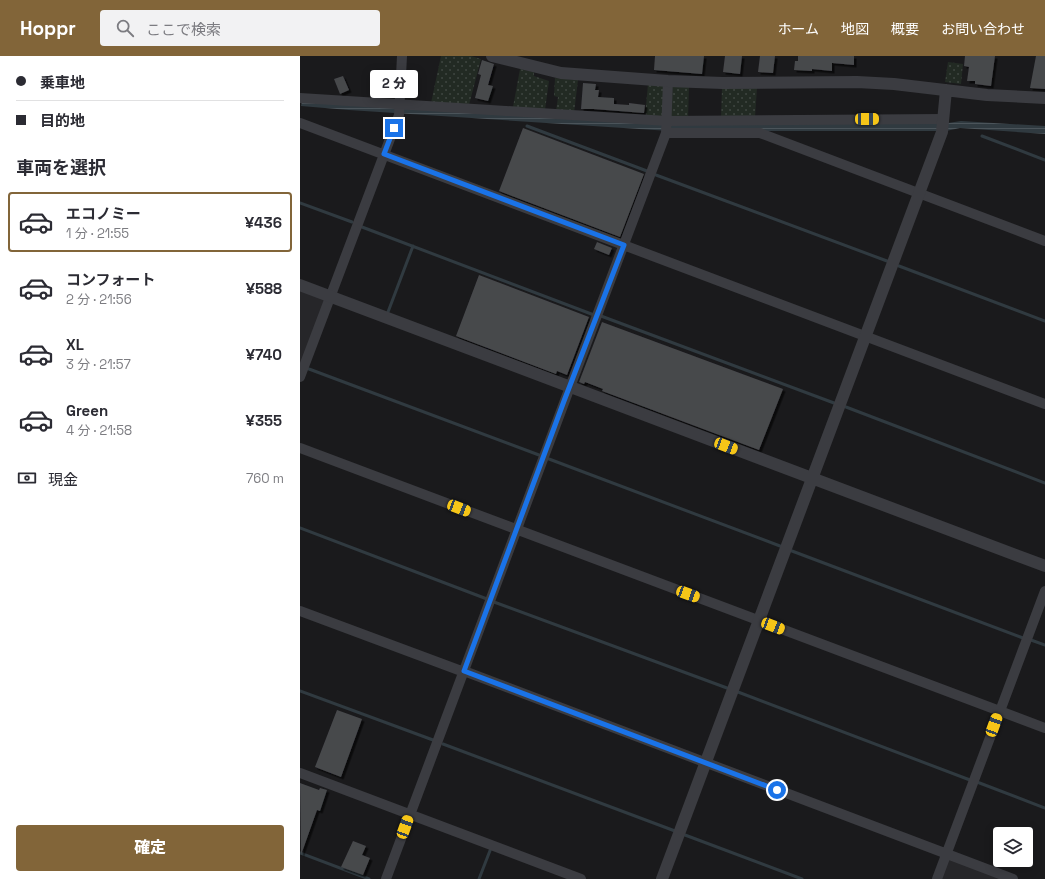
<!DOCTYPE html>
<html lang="ja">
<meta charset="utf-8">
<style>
:root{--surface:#fff;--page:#f2f2f3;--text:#2b2b33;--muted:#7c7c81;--line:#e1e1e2;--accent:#826539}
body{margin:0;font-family:"Space Grotesk","Noto Sans JP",sans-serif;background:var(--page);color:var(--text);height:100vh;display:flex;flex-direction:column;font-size:15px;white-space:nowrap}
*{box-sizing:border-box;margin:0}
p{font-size:13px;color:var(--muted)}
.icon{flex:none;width:22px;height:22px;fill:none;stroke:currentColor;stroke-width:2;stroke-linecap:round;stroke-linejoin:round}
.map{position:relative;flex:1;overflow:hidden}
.side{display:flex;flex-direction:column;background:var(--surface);width:300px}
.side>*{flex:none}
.hud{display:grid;align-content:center;height:88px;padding:0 16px;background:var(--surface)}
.tools{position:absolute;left:693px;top:771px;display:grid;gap:8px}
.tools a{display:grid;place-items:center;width:40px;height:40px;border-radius:4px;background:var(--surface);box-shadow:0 2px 10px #0003;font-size:20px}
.end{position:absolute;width:18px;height:18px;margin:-9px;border:5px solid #1a73e8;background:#fff;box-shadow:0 0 0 2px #fff}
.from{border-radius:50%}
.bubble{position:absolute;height:28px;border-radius:4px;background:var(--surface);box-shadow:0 2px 10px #0003;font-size:13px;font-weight:800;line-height:28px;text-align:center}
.car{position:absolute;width:12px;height:24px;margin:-12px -6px;border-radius:5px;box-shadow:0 0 3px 1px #0007;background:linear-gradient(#f5c518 24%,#345 0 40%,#f5c518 0 76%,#345 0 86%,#f5c518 0)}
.hud b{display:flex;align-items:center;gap:14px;height:38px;font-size:15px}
.hud b+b{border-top:1px solid var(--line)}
.hud i{width:10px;height:10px;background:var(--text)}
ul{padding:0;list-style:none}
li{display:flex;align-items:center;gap:12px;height:60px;margin:0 8px 6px;padding:0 8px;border:2px solid transparent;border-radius:4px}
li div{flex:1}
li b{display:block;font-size:15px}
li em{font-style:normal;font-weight:800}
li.selected{border-color:var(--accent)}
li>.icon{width:36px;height:36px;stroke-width:1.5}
h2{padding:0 16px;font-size:18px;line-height:48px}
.pay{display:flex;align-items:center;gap:10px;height:44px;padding:0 16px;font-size:15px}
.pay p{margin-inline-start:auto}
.action{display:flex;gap:8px;margin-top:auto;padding:8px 16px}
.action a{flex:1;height:46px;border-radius:4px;background:var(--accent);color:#fff;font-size:16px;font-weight:800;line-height:46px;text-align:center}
header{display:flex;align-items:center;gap:24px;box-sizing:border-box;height:56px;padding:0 20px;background:var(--accent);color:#fff}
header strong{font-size:19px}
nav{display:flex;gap:22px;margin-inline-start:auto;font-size:14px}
.search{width:280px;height:36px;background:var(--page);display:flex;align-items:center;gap:10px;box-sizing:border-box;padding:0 14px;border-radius:4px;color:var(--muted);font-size:15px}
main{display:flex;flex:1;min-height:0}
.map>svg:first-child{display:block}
.built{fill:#262629}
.garden{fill:url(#garden-dots)}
.water{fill:url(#water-rules)}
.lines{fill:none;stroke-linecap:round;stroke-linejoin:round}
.stream{stroke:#303a40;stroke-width:3}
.building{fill:#47484c;filter:url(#shadow)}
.minor{stroke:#3b3c41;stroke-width:10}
.tertiary{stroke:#3b3c41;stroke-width:12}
.route{stroke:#1a73e8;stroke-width:5}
</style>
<header>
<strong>Hoppr</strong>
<div class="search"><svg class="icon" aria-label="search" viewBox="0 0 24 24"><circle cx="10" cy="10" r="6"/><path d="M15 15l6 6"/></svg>ここで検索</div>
<nav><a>ホーム</a><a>地図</a><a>概要</a><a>お問い合わせ</a></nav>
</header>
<main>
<section class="side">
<div class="hud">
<b><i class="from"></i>乗車地</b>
<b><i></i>目的地</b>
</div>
<h2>車両を選択</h2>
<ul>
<li class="selected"><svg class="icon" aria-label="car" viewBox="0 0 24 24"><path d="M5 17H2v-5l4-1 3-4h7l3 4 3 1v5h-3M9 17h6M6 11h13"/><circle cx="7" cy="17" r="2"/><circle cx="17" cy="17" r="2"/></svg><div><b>エコノミー</b><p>1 分 · 21:55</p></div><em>¥436</em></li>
<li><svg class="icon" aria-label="car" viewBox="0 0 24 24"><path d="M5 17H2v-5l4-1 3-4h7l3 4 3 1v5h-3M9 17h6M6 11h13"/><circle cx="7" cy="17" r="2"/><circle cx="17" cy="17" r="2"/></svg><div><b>コンフォート</b><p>2 分 · 21:56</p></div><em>¥588</em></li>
<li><svg class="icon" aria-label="car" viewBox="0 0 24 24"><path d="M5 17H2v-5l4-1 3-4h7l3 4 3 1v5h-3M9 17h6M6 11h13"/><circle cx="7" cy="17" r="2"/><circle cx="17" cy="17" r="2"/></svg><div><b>XL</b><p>3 分 · 21:57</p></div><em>¥740</em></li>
<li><svg class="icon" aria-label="car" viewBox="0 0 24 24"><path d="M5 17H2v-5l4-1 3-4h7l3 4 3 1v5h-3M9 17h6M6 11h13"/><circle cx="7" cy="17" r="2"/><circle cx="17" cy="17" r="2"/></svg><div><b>Green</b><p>4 分 · 21:58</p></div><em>¥355</em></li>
</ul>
<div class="pay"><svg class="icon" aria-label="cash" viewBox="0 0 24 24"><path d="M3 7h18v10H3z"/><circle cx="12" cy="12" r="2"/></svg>現金<p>760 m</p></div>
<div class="action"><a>確定</a></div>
</section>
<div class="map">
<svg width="745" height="823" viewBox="0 0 745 823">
<defs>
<pattern id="garden-dots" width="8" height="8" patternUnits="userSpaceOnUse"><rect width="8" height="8" fill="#222a23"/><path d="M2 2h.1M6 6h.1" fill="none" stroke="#3f4641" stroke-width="1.8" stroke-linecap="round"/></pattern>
<pattern id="water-rules" width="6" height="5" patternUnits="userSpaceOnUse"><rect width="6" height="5" fill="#303a40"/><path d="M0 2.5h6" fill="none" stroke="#4b545a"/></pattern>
<filter id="shadow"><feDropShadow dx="2.5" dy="2.5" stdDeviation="0" flood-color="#0009"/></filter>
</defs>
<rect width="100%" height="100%" fill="#1a1a1c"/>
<path class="built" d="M0,233L26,243L0,309Z
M648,802L704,823H640Z"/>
<path class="garden" d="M141,0H171L181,3L169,49L131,47Z
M648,6L663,8L661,28L645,26Z
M220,13L234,16V20L249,25L245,54L213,51Z
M255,22L278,24L274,57L256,55L258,41L254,40Z
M348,28L363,29V63L345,61Z
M373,29L389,31L388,63H369Z
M422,32H457L455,61L421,62Z"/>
<path class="water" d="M2,45L370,68L648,67L661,65L745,70V78L660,72L646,75H370L49,54L1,50Z"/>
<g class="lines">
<path class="stream" d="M227,70L347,115
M682,80L745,104
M356,119L587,205
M0,147L52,166
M62,171L294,259
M599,210L745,265
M88,256L113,190
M301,260L534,347
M9,313L239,399
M546,351L745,427
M249,403L480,490
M0,472L187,543
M492,495L723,582
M194,546L427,632
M731,584L745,589
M0,635L133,684
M438,636L670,724
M143,688L375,775
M677,726L745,752
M385,779L502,823
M0,797L69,823
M179,823L191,792"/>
</g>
<path class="building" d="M355,0H404L402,18L354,14Z
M425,0H442L440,18L423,16Z
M460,0H475L473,17L458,16Z
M498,0H554V9L532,7V15L512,13V15L494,14L495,5H498Z
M665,0H695L691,30L675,28V25H667L669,11L664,10Z
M736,0H745V33L730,32Z
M182,4L194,8L188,29L193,30L188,45L175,42L181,19L178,18Z
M43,20L49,34L40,38L34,23Z
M283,27L296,28L295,34H299L298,41L314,42V48L329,49V47L345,49L344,57L293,53H281Z
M223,72L344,118L320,181L199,135Z
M297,186L312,192L309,199L294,193Z
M179,219L289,261L267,319L257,315L256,318L156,280Z
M302,266L483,333L459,394L302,335L303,333L285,326L284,328L279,326Z
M37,654L62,663L41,721L15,711Z
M0,727L19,734L20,732L27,734L20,755L17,754L1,799Z
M53,785L66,790L62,799L70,802L63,819L41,811Z"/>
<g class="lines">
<path class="minor" d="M0,42L367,65L644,63
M0,67L745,348
M366,77H460L745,185
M0,321L99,59L102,0
M0,392L745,672
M0,555L164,616
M164,615L713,823
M0,717L281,823
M86,823L270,331L366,77L368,25
M637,823L745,535"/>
<path class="tertiary" d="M192,0L261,17L368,25L423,27L557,26L594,28L687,39L745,42
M0,229L745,510
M362,823L642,76L646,34"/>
</g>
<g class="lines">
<path class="route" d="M94,72L84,98L324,189L264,345L164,615L477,734"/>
</g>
</svg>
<div class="tools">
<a><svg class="icon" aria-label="layers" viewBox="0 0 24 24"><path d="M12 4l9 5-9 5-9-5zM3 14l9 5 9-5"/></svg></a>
</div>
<i class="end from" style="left:477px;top:734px"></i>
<i class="end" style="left:94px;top:72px"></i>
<div class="bubble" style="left:70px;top:14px;width:48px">2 分</div>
<i class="car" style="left:567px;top:63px;rotate:90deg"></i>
<i class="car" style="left:426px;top:390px;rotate:111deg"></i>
<i class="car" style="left:159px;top:452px;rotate:111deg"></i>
<i class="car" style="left:388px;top:538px;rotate:110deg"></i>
<i class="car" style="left:473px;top:570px;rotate:111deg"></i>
<i class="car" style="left:694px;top:669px;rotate:20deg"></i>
<i class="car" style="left:105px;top:771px;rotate:20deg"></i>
</div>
</main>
